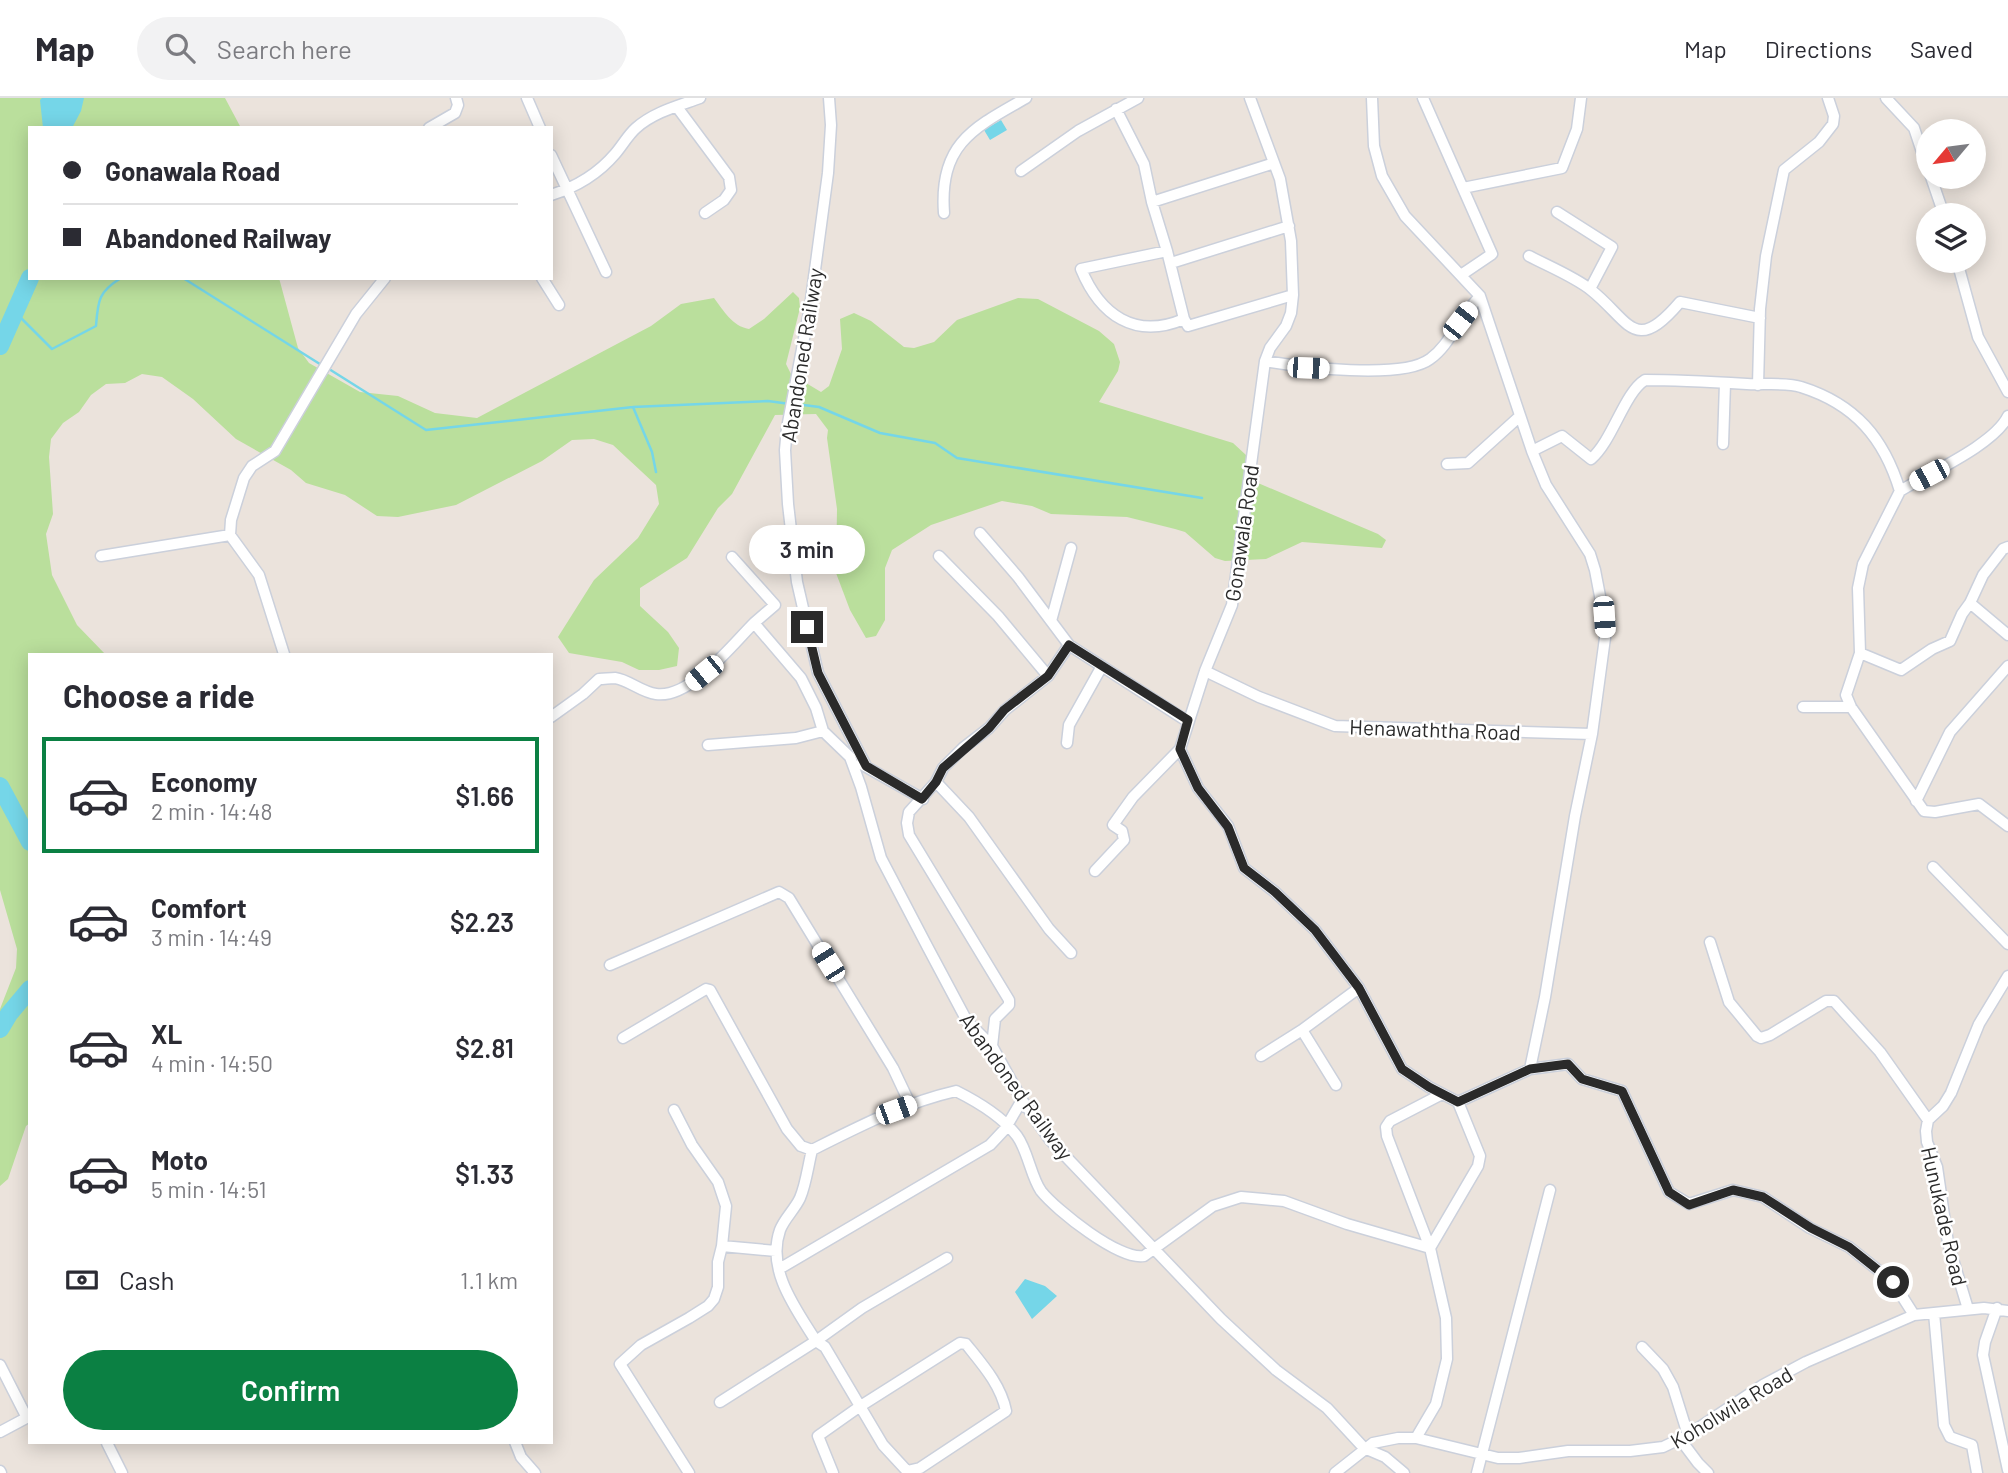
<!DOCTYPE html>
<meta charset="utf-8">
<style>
:root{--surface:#fff;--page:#f2f2f3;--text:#2b2b33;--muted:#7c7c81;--line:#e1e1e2;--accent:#0b8043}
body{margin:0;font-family:Barlow,sans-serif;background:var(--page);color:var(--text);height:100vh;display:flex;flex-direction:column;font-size:26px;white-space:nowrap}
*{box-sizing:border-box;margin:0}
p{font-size:23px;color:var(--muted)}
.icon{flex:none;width:38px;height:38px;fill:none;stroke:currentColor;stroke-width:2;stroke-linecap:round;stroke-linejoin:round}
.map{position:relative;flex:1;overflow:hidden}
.panel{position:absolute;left:28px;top:555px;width:525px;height:791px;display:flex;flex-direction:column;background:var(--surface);border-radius:0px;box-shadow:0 4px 18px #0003}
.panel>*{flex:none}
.banner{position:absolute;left:28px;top:28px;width:525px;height:154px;border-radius:0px;box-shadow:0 4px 18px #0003;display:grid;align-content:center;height:154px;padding:0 35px;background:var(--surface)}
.needle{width:46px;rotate:241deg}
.tools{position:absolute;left:1916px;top:21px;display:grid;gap:14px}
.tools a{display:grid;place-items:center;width:70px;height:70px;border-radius:50%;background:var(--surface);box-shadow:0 4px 18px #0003;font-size:35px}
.end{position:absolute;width:32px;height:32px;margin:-16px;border:9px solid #2a2a2a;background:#fff;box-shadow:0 0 0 4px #fff}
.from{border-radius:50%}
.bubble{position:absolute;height:49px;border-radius:24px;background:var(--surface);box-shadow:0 4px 18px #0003;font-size:23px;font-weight:600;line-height:49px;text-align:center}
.car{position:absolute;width:21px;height:42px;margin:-21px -10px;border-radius:9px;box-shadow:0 0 5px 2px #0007;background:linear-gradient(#fff 24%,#345 0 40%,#fff 0 76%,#345 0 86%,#fff 0)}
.banner b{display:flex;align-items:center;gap:24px;height:66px;font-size:26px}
.banner b+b{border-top:2px solid var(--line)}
.banner i{width:18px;height:18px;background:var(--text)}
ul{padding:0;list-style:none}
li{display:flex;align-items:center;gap:21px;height:116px;margin:0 14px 10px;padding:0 21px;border:4px solid transparent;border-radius:0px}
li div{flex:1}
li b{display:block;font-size:26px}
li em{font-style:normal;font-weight:600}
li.active{border-color:var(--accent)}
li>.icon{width:63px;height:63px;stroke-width:1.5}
h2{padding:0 35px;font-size:32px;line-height:84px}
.pay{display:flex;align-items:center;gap:18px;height:77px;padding:0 35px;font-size:26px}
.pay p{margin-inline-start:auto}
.primary-button{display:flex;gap:14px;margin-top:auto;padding:14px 35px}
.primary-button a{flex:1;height:80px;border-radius:42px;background:var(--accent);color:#fff;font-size:28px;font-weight:600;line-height:80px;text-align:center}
header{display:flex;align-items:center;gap:42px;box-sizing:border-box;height:98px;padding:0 35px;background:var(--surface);border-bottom:2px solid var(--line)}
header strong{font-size:33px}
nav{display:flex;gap:38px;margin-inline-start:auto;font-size:24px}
.search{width:490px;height:63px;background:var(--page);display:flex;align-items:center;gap:18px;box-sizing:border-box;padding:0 24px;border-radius:38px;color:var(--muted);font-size:26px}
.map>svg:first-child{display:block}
.green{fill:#badf9c}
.water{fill:#75d6e8}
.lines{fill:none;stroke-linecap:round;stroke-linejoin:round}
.stream{stroke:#75d6e8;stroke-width:2.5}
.river{stroke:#75d6e8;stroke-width:18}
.minor-casing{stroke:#cbd0db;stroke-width:13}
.minor{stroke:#fff;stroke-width:10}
.route{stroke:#2a2a2a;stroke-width:9}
.labels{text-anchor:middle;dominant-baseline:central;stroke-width:5;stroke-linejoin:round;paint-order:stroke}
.street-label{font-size:21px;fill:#2a2a2a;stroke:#fff}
</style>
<header>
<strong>Map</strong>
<div class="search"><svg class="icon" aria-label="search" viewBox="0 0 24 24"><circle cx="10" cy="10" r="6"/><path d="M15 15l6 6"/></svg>Search here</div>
<nav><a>Map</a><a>Directions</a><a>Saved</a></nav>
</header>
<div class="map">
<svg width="2008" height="1375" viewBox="0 0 2008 1375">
<rect width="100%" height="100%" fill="#ebe3dc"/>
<path class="green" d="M0,0H225L241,30H30V180H279L298,250L309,265L360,294L398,298L435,315L477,320L651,228L681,206L714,200C724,213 732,228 749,231L764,221L793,194L799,200L800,210L786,266L791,276L821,294L829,288L842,251L840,221L854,215L871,223L904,249L914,250L934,244L957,222L1018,200L1038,201L1099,233L1114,246L1120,264L1118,273L1099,304L1233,345L1246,357L1258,385L1378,436L1386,442L1382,450L1302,444L1266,461L1225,463L1215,460L1185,434L1175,431L1127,419L1051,416L1032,408L1002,403L931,427L892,452L885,470V522L876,538L866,540L850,512L836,475L837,411L827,340L828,332L816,316L775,317L732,396L718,410L687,460L640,490V508L668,534L679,550L677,568L659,572H639L622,564L569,555L558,539L594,482L638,440L659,406L656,387L613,347L594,341L572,342L542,363L456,407L398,419L377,418L345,397L306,385L291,372L236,341L193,301L162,279L142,276L125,285L106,286L91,297L79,314L63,325L51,341L49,359L53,416L46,436L52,477L77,527L105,556H30V1025L26,1028L8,1081L0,1088V911L16,870L17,851L0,792Z"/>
<path class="water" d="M42,0H84L81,13L72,30H43L40,2Z
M1001,22L1007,32L990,42L984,32Z
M1025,1181L1045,1188L1057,1198L1032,1221L1015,1194Z"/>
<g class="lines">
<path class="stream" d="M183,180L323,268
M15,214L52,251L96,228C98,203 98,194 121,180
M329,271L426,332L633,309L768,303L790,306
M796,306L819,309L880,335L935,345L957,360L1202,400
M633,309L652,354L656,374"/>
<path class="river" d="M0,248L30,180
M0,688L30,744
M0,931L9,916L30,891"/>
<defs>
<path id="minor" d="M527,0L540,30
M829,0L831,27L828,75L810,209L787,330L785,352L788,406L797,484L818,575L866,668
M1250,0L1280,81L1291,143L1293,197L1291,215L1286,228L1270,250L1265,263L1232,507L1205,573L1180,651L1198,690L1228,728L1244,770L1275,794L1315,832L1359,890L1402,971L1429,989L1458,1004L1530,971L1568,966L1582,981L1622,993L1669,1094L1689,1106L1733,1092L1763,1099L1810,1130L1849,1149L1893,1184L1914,1217
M1372,0L1374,48L1382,78L1405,118L1480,198L1532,353L1546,387L1590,456L1595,472L1604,519L1605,540L1592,636L1575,718L1545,899L1530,971
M1423,0L1492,156L1461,177
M1886,0L1914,30L1928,72
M677,9L729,79L731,92L724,102L705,115
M1116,11L1144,66L1152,104
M429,30L455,15L458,7L456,0
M551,57L606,174
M1274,65L1152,104L1167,153L1184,221L1188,228L1293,197
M1021,73L1078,33L1138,0
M1931,79L1944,117
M1463,90L1562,70L1577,31L1581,0
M551,97C576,89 598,76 615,56C622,48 628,37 636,30C654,14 678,8 700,0
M1557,114L1612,149L1590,191
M944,115C939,46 973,30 1026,0
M1167,153L1081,171C1100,217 1135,242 1184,221
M1529,158C1548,168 1575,179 1591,192C1630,223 1634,258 1680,204L1760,220
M1957,163L1978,239L2008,294
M1171,165L1289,128
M542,180L559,207
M1265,263C1300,269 1402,282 1430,261C1444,251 1451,237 1460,223C1466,214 1473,206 1480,198
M1758,287L1760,211L1766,158L1784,72L1819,44L1833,26L1834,18L1828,0
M1723,346L1725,285
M1532,353L1562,338L1591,361C1613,342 1624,295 1645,282C1679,282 1713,284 1747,286C1762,287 1787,284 1801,289C1855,306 1884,340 1900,393L1863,466L1858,490L1860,555L1846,597L1851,609L1924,713L1935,714L1979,706L2008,728
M1447,366L1468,365L1520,318
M1900,393C1929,375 1994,347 2008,318
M980,435L1018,479L1069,547
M2008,449L2003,451L1983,477L1970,505L2008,537
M101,458L230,437
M939,458L998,518L1048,578
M732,459L775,507L754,525
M1051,523L1071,450
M1860,555L1901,572L1932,551L1950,543L1962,516L1970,505
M284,556L259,477L230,437L231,422L244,380L252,368L275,353L356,216L385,180
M1205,573L1259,599L1335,628L1592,636
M1803,609H1851
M551,619L583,596L599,581C604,581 610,580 615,580C629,582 641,594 656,596C690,601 732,547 754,525L801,580L816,610L823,633L850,659L861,689L881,760L927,848L967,923L992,948L1022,1002L1050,1042L1221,1221L1276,1272L1327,1310L1364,1350L1385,1359L1404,1375
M1067,645L1069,627L1102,568
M708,647L796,640L823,633
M861,666L923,701
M936,684L969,719L1049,831L1071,855
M1916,703L1950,634L2008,568
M1933,769L2008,846
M1095,773L1124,742L1122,733L1113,727L1133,699L1180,651
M1710,844L1729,904L1757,938L1761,940L1770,937L1826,903H1834L1880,954L1928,1022
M610,867L779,794L789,800L893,970L910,1006
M623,940L706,891L710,892L787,1031L801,1048L812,1052
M992,948L995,921L1009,907V902L909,737L907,725L909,714L936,684L943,670L963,650L989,630L1005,612L1048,578L1069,547L1187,623
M1261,958L1302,932
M1336,987L1302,932L1359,890
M674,1012L692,1047L718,1084L726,1108L722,1148L776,1153
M947,1160L862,1210L816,1243C796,1211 766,1172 780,1132C784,1121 795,1111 800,1100C806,1086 808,1068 812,1052C860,1028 904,1005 956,993C978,1004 1002,1018 1017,1038C1028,1053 1031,1079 1041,1093C1056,1112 1120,1163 1144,1158L1213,1108L1241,1099L1284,1103L1347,1126L1430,1150L1478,1068L1480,1058L1458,1004
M779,1171L990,1047L1005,1031L1022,1002
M1997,1210L1985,1244L1983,1257L2008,1372
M1968,1211L1948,1145L1937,1069L1927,1044L1926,1033L1928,1022L1943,1008L1951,995L1979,926L2008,878
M1934,1215L1944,1327L1950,1339L1972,1347L1977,1375
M1642,1249L1663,1271L1673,1289L1688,1337
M0,1267L27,1320
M720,1304L816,1243L825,1249L883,1347L907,1373L920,1370L1006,1313C1001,1287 982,1266 966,1246L960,1245L859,1309L818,1338L833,1375
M0,1334L30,1318
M1416,1340L1436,1306L1447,1261L1446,1220L1430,1150L1387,1038L1386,1029L1390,1023L1442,996
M1680,1341L1698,1365L1708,1375
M515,1344L521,1359L535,1375
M107,1345L122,1375
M0,1373L1,1375
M689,1375L620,1266L641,1247L689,1220L708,1208L714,1201L718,1189V1164L722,1148
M1335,1375L1373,1345L1398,1340H1416L1498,1360H1519L1568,1353H1630L1663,1349L1688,1337L1763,1287L1806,1264L1914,1217L1984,1210L2008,1213
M1477,1375L1550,1092"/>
</defs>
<use href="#minor" class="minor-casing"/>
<use href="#minor" class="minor"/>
</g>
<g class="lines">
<path class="route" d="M807,529L818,575L866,668L922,701L936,684L943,670L989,630L1004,612L1048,578L1069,547L1188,622L1180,651L1198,690L1228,729L1244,770L1275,794L1315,832L1359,890L1402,971L1429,989L1458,1004L1530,971L1568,966L1582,981L1622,993L1669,1094L1689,1107L1733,1092L1763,1099L1811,1130L1849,1149L1893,1184"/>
</g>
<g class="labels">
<g class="street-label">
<text transform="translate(801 257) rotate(-81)">Abandoned Railway</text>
<text transform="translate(1241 435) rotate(-82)">Gonawala Road</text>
<text transform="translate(1435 631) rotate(2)">Henawaththa Road</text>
<text transform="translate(1017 988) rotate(54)">Abandoned Railway</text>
<text transform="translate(1945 1118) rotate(77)">Hunukade Road</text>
<text transform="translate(1731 1309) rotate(-31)">Koholwila Road</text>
</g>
</g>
</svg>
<div class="tools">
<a><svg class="needle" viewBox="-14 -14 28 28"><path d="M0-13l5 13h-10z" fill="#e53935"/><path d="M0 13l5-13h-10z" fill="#7c7c81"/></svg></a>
<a><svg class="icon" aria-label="layers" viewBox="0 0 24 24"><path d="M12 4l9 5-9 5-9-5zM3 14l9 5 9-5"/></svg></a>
</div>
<i class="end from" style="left:1893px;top:1184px"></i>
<i class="end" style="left:807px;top:529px"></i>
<div class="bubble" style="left:749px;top:427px;width:116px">3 min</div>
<i class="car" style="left:1460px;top:223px;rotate:38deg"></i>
<i class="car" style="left:1308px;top:270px;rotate:92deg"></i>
<i class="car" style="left:1929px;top:377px;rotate:242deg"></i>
<i class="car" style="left:1604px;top:519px;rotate:176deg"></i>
<i class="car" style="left:704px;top:575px;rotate:231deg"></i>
<i class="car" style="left:828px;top:864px;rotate:328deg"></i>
<i class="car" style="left:896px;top:1012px;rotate:70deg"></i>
<div class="banner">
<b><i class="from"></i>Gonawala Road</b>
<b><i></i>Abandoned Railway</b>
</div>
<section class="panel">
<h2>Choose a ride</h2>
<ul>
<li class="active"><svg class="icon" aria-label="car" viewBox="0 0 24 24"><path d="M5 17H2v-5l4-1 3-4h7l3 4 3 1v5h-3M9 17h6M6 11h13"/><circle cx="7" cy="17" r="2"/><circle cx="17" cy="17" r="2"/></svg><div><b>Economy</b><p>2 min · 14:48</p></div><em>$1.66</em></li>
<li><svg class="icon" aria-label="car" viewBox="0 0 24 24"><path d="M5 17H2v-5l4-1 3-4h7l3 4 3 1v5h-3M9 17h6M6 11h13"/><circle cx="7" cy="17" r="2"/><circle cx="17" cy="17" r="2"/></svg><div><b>Comfort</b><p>3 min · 14:49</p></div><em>$2.23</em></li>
<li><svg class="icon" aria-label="car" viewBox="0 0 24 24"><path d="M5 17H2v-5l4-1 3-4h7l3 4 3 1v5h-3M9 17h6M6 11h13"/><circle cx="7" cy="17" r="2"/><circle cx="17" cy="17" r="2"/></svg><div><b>XL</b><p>4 min · 14:50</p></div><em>$2.81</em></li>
<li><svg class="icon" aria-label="car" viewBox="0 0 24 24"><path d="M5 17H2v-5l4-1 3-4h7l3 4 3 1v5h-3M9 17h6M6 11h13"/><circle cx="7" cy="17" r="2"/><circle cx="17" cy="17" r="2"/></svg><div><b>Moto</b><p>5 min · 14:51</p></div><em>$1.33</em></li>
</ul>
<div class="pay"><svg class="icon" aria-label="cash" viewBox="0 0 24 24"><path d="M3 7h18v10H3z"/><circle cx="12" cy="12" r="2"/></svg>Cash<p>1.1 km</p></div>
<div class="primary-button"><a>Confirm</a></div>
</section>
</div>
